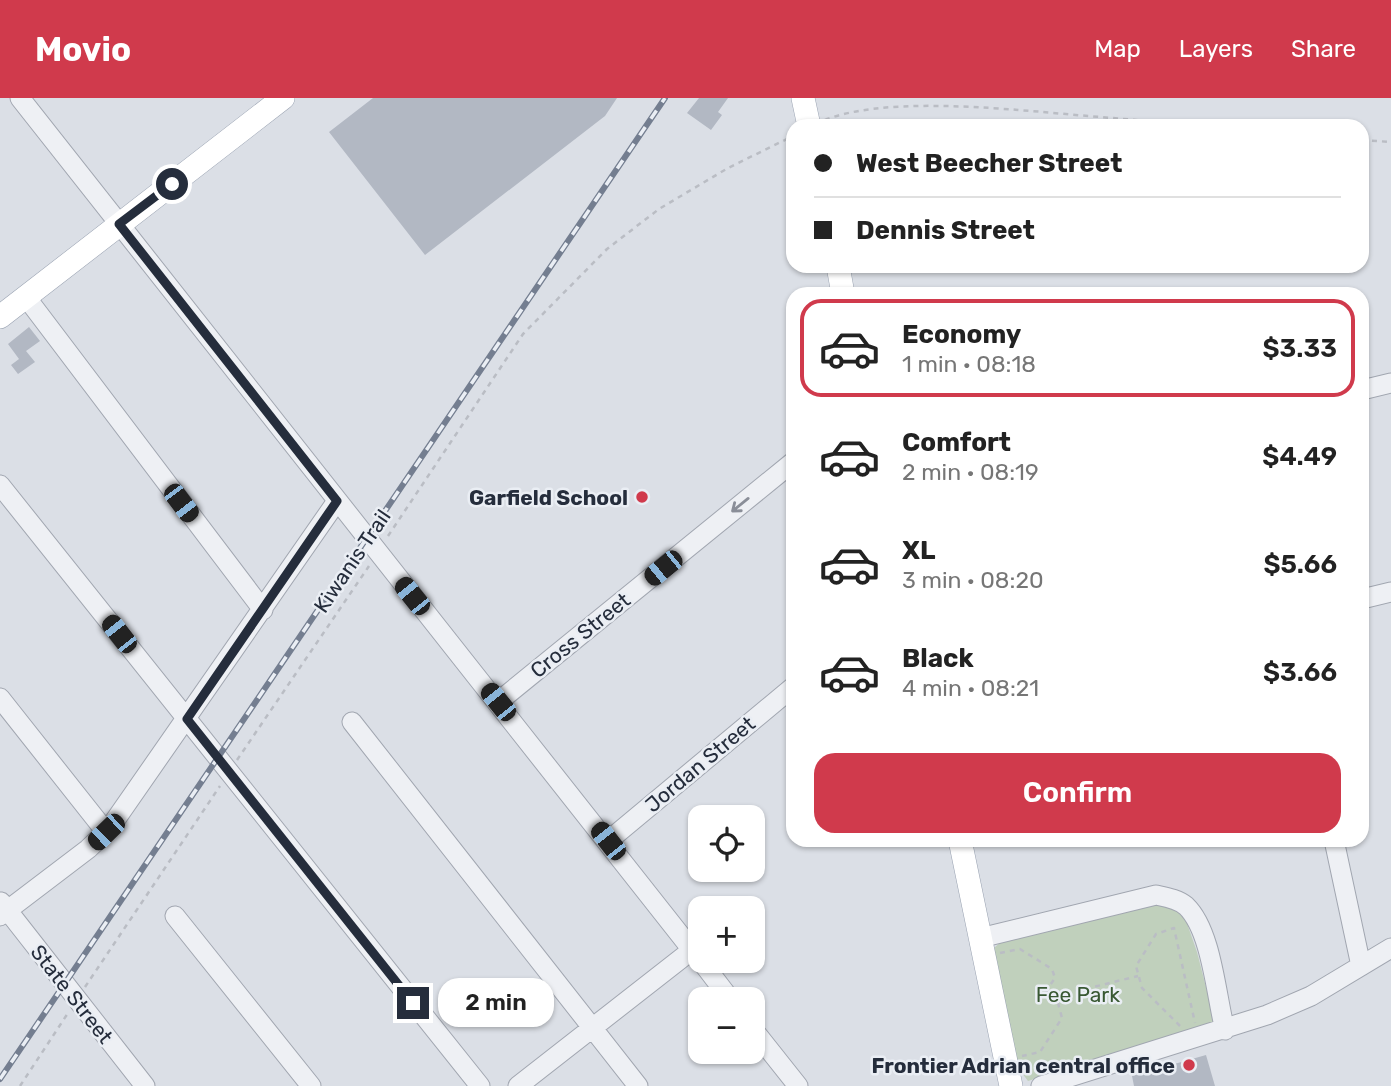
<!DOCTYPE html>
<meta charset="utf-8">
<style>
:root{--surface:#fff;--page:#f6f6f6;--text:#222;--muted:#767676;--line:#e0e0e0;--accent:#d03a4c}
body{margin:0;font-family:Rubik,sans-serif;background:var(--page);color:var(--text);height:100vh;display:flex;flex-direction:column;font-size:26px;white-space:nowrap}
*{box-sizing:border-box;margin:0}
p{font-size:23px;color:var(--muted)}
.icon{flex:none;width:38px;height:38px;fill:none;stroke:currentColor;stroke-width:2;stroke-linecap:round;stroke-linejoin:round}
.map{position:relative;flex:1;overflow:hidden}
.panel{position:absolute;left:786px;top:189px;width:583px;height:560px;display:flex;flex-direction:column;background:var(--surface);border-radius:21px;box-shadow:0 2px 5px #0004}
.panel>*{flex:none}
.banner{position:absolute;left:786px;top:21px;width:583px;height:154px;border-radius:21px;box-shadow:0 2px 5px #0004;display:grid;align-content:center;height:154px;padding:0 28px;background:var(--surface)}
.tools{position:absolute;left:688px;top:707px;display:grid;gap:14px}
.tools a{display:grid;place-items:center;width:77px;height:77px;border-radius:14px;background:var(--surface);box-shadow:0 2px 5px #0004;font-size:35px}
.end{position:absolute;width:32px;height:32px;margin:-16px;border:9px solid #252d3c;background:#fff;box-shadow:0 0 0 4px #fff}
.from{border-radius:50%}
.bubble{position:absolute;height:49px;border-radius:21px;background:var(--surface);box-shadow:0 2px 5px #0004;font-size:23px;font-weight:600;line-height:49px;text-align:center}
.car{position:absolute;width:21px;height:42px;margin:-21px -10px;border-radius:9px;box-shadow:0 0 5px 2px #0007;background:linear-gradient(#222 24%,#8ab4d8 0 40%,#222 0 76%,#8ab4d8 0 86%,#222 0)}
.banner b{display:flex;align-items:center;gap:24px;height:66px;font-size:26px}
.banner b+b{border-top:2px solid var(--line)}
.banner i{width:18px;height:18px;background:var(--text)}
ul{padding:12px 0 0;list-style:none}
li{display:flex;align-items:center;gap:21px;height:98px;margin:0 14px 10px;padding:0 14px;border:4px solid transparent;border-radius:21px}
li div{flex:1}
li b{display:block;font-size:26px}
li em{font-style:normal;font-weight:600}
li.on{border-color:var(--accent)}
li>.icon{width:63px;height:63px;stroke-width:1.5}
.action{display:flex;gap:14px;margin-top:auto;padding:14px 28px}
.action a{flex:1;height:80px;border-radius:21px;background:var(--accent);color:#fff;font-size:28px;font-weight:600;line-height:80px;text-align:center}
header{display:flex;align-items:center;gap:42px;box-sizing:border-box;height:98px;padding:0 35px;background:var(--accent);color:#fff}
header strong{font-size:33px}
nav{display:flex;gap:38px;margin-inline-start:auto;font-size:24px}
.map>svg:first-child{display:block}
.green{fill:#c0d0bc}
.building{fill:#b2b8c3}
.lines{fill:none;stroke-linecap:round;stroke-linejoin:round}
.minor-casing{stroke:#a1a6b0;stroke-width:21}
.major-casing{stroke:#9aa3b2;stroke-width:24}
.path{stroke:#babdc4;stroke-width:2.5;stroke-dasharray:5 5;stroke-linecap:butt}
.minor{stroke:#eef0f4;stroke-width:19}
.major{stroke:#fff;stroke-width:23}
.rail-casing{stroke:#747e90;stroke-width:6}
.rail{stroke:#eaeef4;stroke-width:3.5;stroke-dasharray:10;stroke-linecap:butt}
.oneway{stroke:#8a8e98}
.route{stroke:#252d3c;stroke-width:9}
.poi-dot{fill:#d03a4c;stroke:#eaeef4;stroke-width:2.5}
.labels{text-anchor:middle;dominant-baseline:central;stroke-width:5;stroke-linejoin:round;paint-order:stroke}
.poi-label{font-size:21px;font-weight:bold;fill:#252d3c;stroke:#eaeef4;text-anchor:end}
.street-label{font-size:21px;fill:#252d3c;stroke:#eaeef4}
.park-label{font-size:21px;fill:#385832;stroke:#eaeef4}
</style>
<header>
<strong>Movio</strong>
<nav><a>Map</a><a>Layers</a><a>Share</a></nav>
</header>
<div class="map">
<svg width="1391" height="988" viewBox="0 0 1391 988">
<rect width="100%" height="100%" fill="#dbdfe6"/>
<path class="green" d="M1165,804L1182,811L1197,854L1215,924L1028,983L1019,971L994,850L1002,843Z"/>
<path class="building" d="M373,0H617L605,18L425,157L329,34Z
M699,0H728L718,14L722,17L711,32L687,15Z
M29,229L40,243L26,253L35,264L18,276L11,267L19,261L8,246Z
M1206,957L1215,988H1134L1132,978Z"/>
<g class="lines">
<defs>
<path id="minor" d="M20,0L700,862
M26,199L263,512
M1362,292L1391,285
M0,387L480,988
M1362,501L1391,494
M0,600L106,734
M498,604L793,364
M352,624L638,988
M1334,742L1361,868
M608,743L793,589
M1,804L145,988
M0,818L88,751L109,731L337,403
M175,818L311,988
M980,840L1156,797C1165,799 1178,801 1186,808C1212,833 1216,898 1225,932
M701,863L730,901
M752,930L798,988
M518,988L692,852
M1041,988L1267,917L1311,898L1391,850"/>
<path id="major" d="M803,0L809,28
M838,168L843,196
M0,219L283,0
M960,742L1011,988"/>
</defs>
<use href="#minor" class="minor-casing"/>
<use href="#major" class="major-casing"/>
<path class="path" d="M825,22C880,0 983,9 1043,14C1097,19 1151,23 1204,28
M1362,42L1391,44
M388,438L523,236L607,151L659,111L728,70L793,38
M237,662L369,468
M1000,855L1020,851L1052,871L1055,880L1046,893L1058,905L1062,920L1040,954L1022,958
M85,889L220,688
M1059,904L1073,894L1138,878
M1180,928L1142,890L1136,868L1156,836L1174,830L1195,925
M20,988L68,915"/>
<use href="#minor" class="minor"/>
<use href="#major" class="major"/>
<defs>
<path id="rail" d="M0,981L665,0"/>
</defs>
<use href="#rail" class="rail-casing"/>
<use href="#rail" class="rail"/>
</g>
<defs><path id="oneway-shaft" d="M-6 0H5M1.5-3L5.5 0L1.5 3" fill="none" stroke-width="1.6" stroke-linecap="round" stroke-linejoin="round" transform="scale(1.75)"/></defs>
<use class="oneway" href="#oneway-shaft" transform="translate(740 407) rotate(141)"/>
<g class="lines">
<path class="route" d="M172,86L119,126L337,403L187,621L413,905"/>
</g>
<g class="poi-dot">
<circle cx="642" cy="399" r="7"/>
<circle cx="1189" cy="967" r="7"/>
</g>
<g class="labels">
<g class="poi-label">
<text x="628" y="399">Garfield School</text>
<text x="1175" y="967">Frontier Adrian central office</text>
</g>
<g class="street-label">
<text transform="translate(352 463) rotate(-56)">Kiwanis Trail</text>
<text transform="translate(580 537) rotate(-39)">Cross Street</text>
<text transform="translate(700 666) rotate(-40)">Jordan Street</text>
<text transform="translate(72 896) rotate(52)">State Street</text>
</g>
<g class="park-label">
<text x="1078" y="896">Fee Park</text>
</g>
</g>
</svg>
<div class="tools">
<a><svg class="icon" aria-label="locate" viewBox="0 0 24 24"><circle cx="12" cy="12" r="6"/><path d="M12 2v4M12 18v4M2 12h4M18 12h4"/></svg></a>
<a>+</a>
<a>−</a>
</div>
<i class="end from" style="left:172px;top:86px"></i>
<i class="end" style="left:413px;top:905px"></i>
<div class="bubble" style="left:438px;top:880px;width:116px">2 min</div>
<i class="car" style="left:181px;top:405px;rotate:143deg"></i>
<i class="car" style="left:663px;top:470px;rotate:231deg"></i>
<i class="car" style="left:412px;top:498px;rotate:321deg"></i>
<i class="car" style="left:119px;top:536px;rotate:322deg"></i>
<i class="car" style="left:498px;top:604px;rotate:321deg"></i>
<i class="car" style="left:106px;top:734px;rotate:226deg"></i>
<i class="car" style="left:608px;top:743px;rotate:322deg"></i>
<div class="banner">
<b><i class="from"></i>West Beecher Street</b>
<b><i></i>Dennis Street</b>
</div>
<section class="panel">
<ul>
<li class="on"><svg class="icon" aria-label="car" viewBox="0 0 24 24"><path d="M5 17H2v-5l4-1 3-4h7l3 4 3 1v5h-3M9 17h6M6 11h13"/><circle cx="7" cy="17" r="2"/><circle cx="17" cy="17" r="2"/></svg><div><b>Economy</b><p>1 min · 08:18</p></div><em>$3.33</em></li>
<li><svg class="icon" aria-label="car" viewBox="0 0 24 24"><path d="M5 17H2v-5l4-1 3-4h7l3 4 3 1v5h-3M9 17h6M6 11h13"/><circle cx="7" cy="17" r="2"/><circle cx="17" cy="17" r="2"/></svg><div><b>Comfort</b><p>2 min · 08:19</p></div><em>$4.49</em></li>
<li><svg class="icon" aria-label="car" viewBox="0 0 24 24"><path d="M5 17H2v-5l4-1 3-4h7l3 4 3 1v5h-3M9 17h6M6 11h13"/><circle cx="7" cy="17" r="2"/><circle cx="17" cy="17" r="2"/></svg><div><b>XL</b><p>3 min · 08:20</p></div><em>$5.66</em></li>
<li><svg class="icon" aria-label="car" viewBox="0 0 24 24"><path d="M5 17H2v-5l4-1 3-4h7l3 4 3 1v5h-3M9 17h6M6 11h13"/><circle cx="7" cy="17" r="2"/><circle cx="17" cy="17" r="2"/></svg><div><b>Black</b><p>4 min · 08:21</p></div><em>$3.66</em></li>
</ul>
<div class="action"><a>Confirm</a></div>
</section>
</div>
